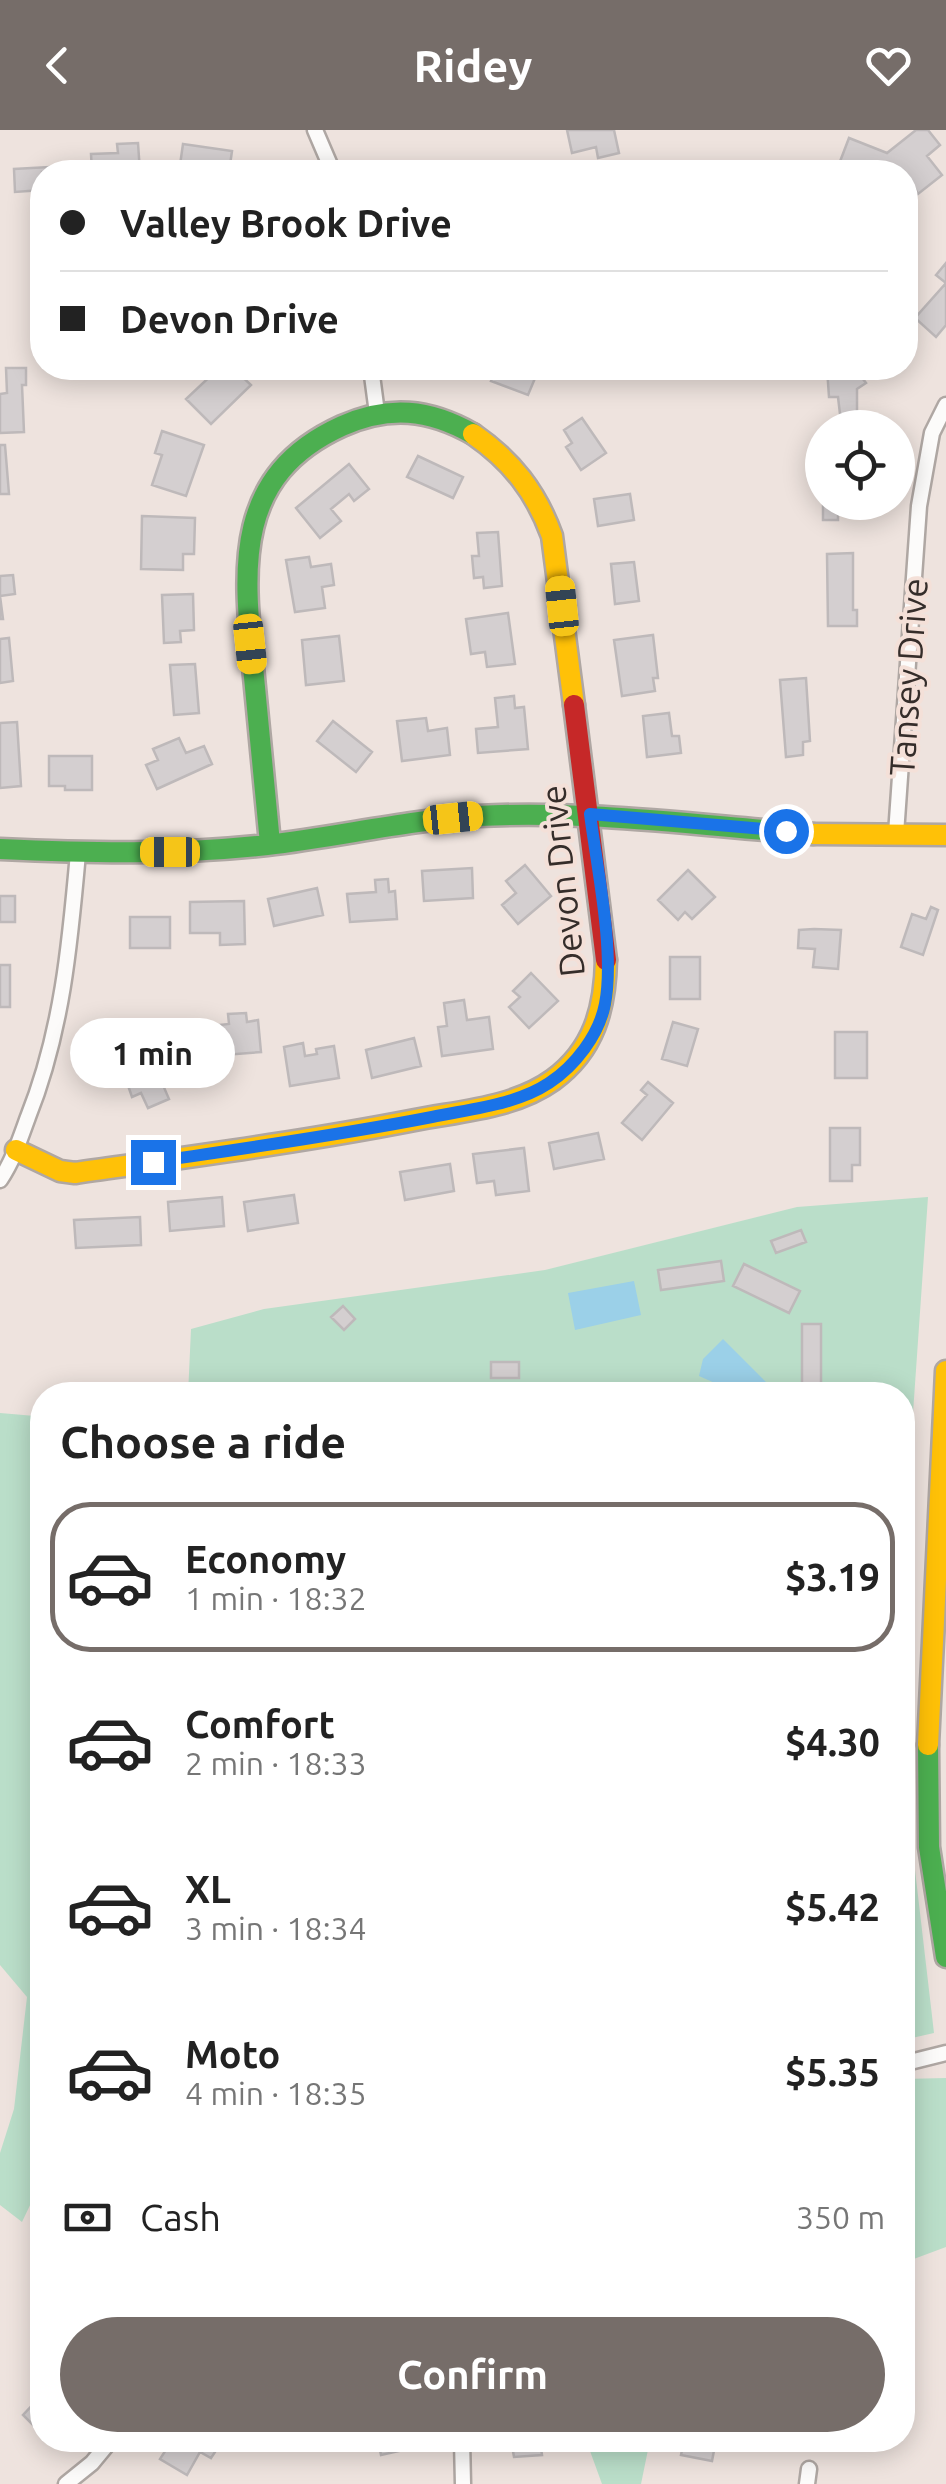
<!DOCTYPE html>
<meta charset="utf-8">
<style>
:root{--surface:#fff;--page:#f6f6f6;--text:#222;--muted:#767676;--line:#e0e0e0;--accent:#766d69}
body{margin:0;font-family:Ubuntu,sans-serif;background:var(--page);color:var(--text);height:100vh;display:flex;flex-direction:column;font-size:38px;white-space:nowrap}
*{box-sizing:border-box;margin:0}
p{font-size:32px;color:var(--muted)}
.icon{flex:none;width:55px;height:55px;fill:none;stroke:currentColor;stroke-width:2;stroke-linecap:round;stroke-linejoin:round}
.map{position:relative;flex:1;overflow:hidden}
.side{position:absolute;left:30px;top:1252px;width:885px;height:1070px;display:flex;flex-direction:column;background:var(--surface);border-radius:40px;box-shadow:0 5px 25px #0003}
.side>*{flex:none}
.banner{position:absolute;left:30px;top:30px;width:888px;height:220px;border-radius:40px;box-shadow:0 5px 25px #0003;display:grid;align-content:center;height:220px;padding:0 30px;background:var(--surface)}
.tools{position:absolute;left:805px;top:280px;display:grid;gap:20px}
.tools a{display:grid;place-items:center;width:110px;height:110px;border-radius:50%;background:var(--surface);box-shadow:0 5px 25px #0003;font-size:50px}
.end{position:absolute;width:45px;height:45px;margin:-22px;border:12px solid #1a73e8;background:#fff;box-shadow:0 0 0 5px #fff}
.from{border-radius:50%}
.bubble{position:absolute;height:70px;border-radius:35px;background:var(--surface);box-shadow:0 5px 25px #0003;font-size:32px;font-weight:700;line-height:70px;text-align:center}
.car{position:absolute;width:30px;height:60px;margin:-30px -15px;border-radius:12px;box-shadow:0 0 8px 2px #0007;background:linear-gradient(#f5c518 24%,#345 0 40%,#f5c518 0 76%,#345 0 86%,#f5c518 0)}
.banner b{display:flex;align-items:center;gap:35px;height:95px;font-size:38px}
.banner b+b{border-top:2px solid var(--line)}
.banner i{width:25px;height:25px;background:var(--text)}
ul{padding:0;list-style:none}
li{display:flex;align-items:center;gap:30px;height:150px;margin:0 20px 15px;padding:0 10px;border:5px solid transparent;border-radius:40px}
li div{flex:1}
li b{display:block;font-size:38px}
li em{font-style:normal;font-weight:700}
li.on{border-color:var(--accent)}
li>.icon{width:90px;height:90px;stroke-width:1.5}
h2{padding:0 30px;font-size:45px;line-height:120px}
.pay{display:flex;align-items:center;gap:25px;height:110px;padding:0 30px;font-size:38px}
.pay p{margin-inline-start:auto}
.primary-button{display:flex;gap:20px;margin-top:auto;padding:20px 30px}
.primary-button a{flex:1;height:115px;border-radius:60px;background:var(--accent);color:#fff;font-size:40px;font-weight:700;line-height:115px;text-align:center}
header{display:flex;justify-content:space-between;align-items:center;height:130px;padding:0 30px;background:var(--accent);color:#fff;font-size:45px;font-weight:700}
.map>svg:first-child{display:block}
.green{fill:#badec9}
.water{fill:#9bd0e8}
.building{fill:#d4cfd0;stroke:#beb9ba;stroke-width:2.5}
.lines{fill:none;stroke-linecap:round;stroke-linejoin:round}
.street-casing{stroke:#afa7a3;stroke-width:19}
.fast-casing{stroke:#afa7a3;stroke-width:25}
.slow-casing{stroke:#afa7a3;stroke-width:25}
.jam-casing{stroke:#afa7a3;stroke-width:25}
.street{stroke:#fcfbfa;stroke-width:14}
.fast{stroke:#4caf50;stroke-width:20}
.slow{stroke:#ffc107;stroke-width:20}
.jam{stroke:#c62828;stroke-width:20}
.route{stroke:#1a73e8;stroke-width:12}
.labels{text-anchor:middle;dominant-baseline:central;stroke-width:8;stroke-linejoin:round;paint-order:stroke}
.street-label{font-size:35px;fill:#352d2a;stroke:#f4e0d8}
</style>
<header><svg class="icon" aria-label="back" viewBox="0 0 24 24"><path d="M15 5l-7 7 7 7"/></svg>Ridey<svg class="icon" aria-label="heart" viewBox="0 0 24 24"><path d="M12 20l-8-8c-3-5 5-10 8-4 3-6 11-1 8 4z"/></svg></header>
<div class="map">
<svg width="946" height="2354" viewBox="0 0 946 2354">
<rect width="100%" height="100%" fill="#eee3de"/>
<path class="green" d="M928,1067L903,1427L902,1265H188L191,1199L264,1179L545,1140L797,1077Z
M0,1283L35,1286L34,1332L42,1333V2050L22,2092L0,2075V2023L14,1979L27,1867L0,1835Z
M902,1736L915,1740L934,1903L903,1910Z
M946,1948V2117L903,2133V1949Z
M586,2310H650L641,2354H602Z"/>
<path class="water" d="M634,1151L641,1185L575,1200L568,1163Z
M723,1209L768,1254L758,1265H742L699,1246L703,1229Z"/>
<path class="building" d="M567,0H614L619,23L598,28L596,17L572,23Z
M916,0H928L940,15L927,26L942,45L918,64L905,42H836L849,8L887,23Z
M138,13L140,42H92L91,24L118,23L117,14Z
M183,14L232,21L229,42H179Z
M49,37V42H42V60L15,62L14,39Z
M946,133V195L936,207L915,188L946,153L936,145Z
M6,238H26V255H22L24,302L0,303V264L7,263Z
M219,238H233L251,255L211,294L186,269Z
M497,238H528L538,241L528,265L491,251Z
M827,238H879L863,249L866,253L857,259V283L840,284L838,267H829Z
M582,288L606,323L581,340L566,317L572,313L564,300Z
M162,301L204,315L186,366L152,355L162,325L155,323Z
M0,315H5L9,364H0Z
M418,326L463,347L453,368L407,347Z
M349,334L369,359L354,371L349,364L331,379L341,391L320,408L296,378Z
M630,364L634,390L598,396L594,369Z
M823,372H847V382H838V390H823Z
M142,386L195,388L194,424H183V440L141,439Z
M498,402L502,456L484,458L483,447L474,448L472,426H479L477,403Z
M853,423V480H857V496H828L827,424Z
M309,427L311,437L331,434L334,455L322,457L325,478L295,482L286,430Z
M634,432L639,471L615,474L611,434Z
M13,445L15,464L0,466L3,489H0V446Z
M193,464L194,500L180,501L181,512L164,513L162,465Z
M508,483L515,534L487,537L485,522L471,524L466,489Z
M653,505L658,548H653L655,561L622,566L614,510Z
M339,506L344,551L306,555L302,510Z
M9,508L13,551L0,553V509Z
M195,534L199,583L174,585L170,535Z
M806,548L810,611L803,612V625L786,627L780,550Z
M514,566L515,578L524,577L528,619L478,623L476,599L498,597L495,568Z
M669,583L672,606H679L681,623L647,627L643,586Z
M426,588L428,601L447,598L450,625L402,631L397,591Z
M333,591L372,622L356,642L317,611Z
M17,592L21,656L0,658V593Z
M179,608L186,623L204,616L212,634L157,659L146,635L158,630L153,619Z
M49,626H92V660H65V656H49Z
M525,735L551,766L518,794L502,775L516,763L506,751Z
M472,738L473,768L424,771L422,741Z
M688,740L715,767L692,789L685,782L678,790L658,770Z
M388,749L389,762L395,761L397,789L350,792L347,764L376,762L375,750Z
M317,758L323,785L274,796L268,769Z
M0,766H15V792H0Z
M244,771L245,814L220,815V803H190V772Z
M931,777L938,780L923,825L901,817L912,784L926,789Z
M130,787H170V818H130Z
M814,799L841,800L838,839L813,837L815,819L798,818L799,800Z
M670,827H700V869H670Z
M0,835H10V877H0Z
M531,843L558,871L529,898L509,877L520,867L513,861Z
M464,870L467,890L489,887L493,919L442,926L438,897L447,896L444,873Z
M246,883L247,892L258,890L261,922L211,926L209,896L229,894L228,884Z
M673,892L698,899L687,936L662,929Z
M835,902H867V948H835Z
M141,904L169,969L148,978L141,963L132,967L114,915Z
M414,908L421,936L372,948L366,920Z
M303,913L305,926L317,924L316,919L334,916L339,948L290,956L284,917Z
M648,952L673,973L642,1010L622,993L647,965L641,960Z
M830,998H860V1035H852V1051H830Z
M598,1003L604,1029L554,1039L549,1013Z
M524,1018L529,1061L496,1065L494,1051L477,1053L473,1024Z
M450,1034L454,1061L405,1070L400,1042Z
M294,1065L298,1093L248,1101L244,1072Z
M222,1067L224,1096L170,1101L168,1072Z
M140,1087L141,1115L76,1118L74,1090Z
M801,1100L806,1112L776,1123L771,1111Z
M721,1131L724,1151L661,1160L658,1140Z
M744,1134L800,1161L789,1183L733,1156Z
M343,1176L355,1189L344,1200L331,1187Z
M802,1194H821V1255H802Z
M491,1232H519V1248H491Z
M42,2265V2304L23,2285Z
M181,2310H202L217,2319L211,2328L200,2322L187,2345L160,2329L171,2312L178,2316Z
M378,2310H410L412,2318L381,2325Z
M511,2310H540L542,2325L514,2327Z
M684,2310H716L712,2331L681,2325Z"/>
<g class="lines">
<defs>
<path id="street" d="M315,0L333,42
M371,238L377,283
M896,704L919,376L932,303L946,275
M0,1050C13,1031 20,1009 28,987C62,902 70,814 78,723
M902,1934L946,1923
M462,2310L463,2354
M66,2354L92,2333L111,2310
M807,2354L809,2339"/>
<path id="fast" d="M270,714C265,658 259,602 254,547C244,443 230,347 342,296C389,275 429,279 473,304
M0,719C89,723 178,725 267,715C338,707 407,690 478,686C590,680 702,696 813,704
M928,1615L929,1717L946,1827"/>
<path id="slow" d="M473,304C512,331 536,362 552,406L574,575
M813,704L946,705
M16,1020L60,1041L75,1043C188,1027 302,1012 415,990C461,981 514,978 553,950C594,920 605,879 606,830
M928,1615L946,1241"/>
<path id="jam" d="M574,575L606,830"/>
</defs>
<use href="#street" class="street-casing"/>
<use href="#fast" class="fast-casing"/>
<use href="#slow" class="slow-casing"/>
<use href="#jam" class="jam-casing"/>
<use href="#street" class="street"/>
<use href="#fast" class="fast"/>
<use href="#slow" class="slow"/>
<use href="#jam" class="jam"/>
</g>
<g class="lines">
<path class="route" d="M153,1032C247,1018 340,1005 432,987C470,979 516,975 549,953C575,936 599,905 605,874C615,822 597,738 590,684L786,701"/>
</g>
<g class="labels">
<g class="street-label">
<text transform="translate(908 547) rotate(-86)">Tansey Drive</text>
<text transform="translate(562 751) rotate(-96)">Devon Drive</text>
</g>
</g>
</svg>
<div class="tools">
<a><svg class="icon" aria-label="locate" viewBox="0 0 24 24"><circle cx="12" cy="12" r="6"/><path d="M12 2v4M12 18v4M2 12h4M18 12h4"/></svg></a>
</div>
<i class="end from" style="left:786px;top:701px"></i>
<i class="end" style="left:153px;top:1032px"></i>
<div class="bubble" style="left:70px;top:888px;width:165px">1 min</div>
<i class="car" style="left:562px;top:476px;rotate:354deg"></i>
<i class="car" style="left:250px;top:514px;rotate:174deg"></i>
<i class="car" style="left:453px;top:688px;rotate:84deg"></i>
<i class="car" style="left:170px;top:722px;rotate:270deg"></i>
<div class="banner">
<b><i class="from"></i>Valley Brook Drive</b>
<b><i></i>Devon Drive</b>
</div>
<section class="side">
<h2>Choose a ride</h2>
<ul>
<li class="on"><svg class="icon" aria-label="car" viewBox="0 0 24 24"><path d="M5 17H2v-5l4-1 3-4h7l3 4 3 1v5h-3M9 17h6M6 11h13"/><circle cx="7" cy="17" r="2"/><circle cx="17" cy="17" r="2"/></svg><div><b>Economy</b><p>1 min · 18:32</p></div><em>$3.19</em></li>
<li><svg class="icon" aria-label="car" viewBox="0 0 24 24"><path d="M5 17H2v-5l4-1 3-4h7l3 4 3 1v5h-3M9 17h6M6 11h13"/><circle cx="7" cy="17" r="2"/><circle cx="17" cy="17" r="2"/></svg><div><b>Comfort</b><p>2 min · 18:33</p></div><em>$4.30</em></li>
<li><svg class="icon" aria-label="car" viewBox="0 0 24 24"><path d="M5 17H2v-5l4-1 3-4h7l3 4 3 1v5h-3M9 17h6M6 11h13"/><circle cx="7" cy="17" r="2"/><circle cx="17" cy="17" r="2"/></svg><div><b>XL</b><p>3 min · 18:34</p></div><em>$5.42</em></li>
<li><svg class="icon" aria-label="car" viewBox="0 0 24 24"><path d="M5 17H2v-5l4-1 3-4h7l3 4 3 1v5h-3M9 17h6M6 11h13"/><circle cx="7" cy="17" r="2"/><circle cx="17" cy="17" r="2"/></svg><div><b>Moto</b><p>4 min · 18:35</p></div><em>$5.35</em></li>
</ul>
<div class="pay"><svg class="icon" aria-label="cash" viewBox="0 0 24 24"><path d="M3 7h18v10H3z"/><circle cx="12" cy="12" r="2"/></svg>Cash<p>350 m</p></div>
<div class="primary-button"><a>Confirm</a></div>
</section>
</div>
